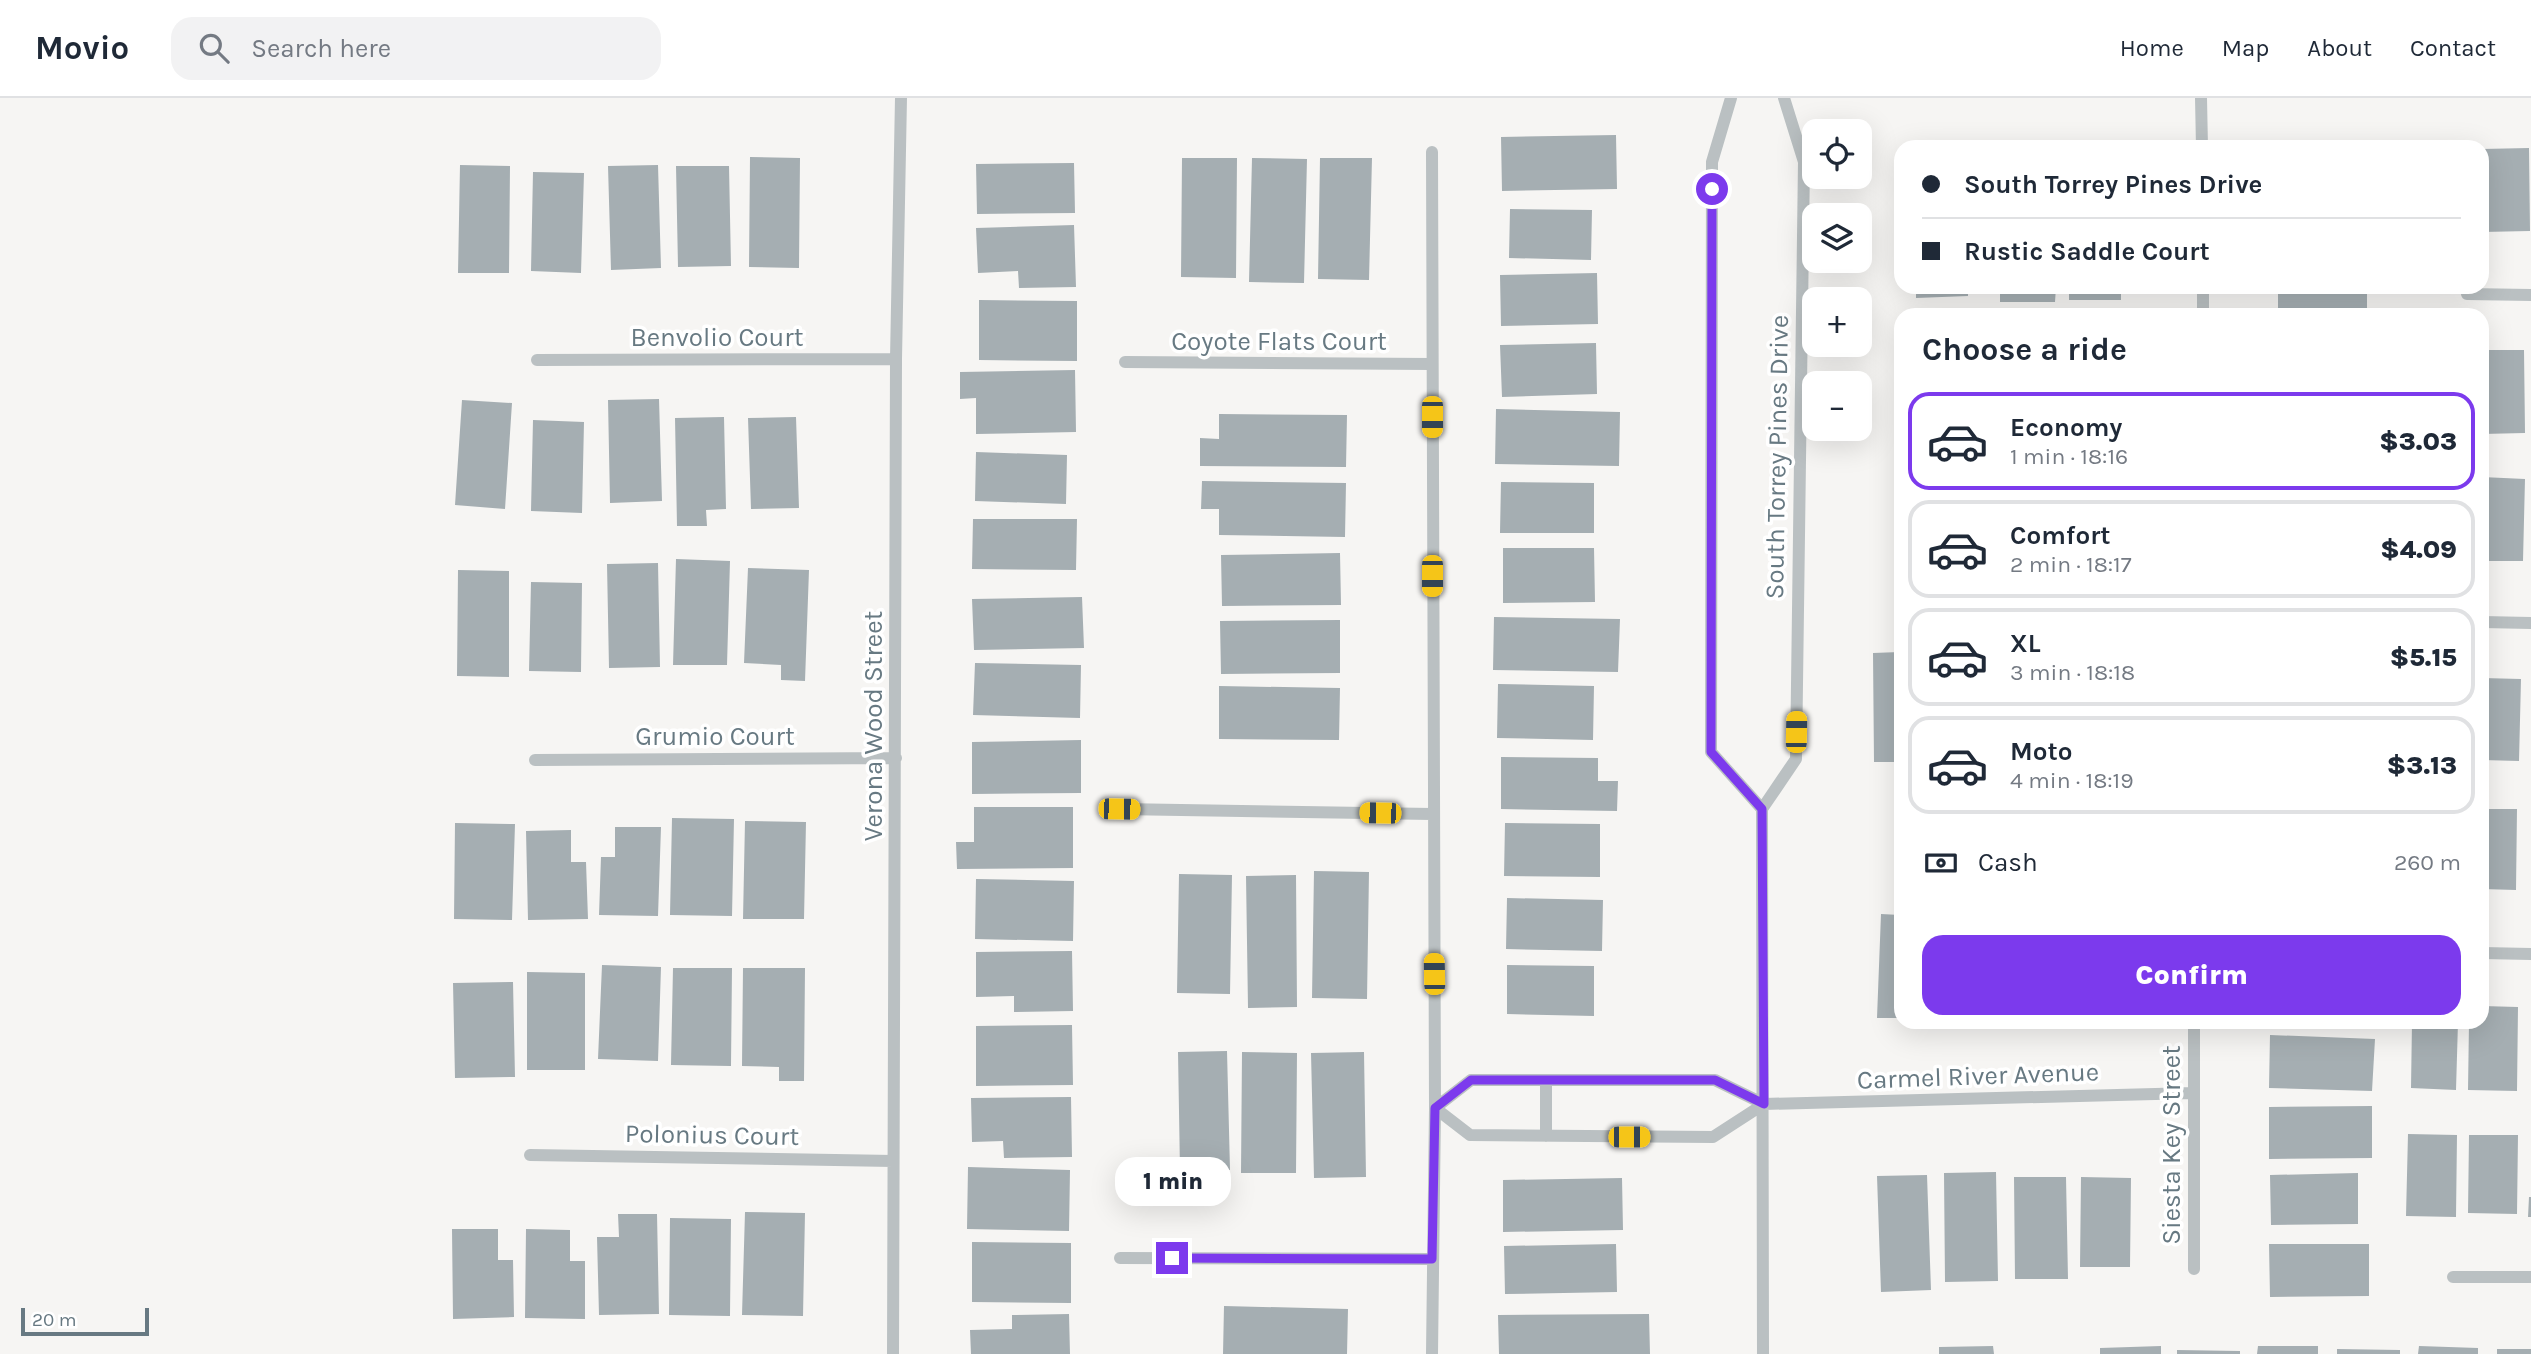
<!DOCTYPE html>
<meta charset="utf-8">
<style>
:root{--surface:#fff;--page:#f2f2f3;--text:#1f2937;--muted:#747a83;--line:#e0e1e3;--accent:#7c3aed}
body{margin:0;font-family:Karla,sans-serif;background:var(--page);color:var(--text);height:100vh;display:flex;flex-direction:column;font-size:26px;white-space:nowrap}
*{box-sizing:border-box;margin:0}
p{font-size:23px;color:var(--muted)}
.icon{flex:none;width:38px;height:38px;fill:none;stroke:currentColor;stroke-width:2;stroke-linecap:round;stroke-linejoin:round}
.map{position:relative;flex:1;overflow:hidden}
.drawer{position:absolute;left:1894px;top:210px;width:595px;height:721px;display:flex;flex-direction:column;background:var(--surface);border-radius:21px;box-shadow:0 7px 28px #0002}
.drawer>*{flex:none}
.guide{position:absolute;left:1894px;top:42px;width:595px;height:154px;border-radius:21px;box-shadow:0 7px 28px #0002;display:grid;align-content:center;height:154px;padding:0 28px;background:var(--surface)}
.fabs{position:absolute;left:1802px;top:21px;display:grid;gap:14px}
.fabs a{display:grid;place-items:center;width:70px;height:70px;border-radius:14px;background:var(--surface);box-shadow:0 7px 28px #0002;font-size:35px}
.scale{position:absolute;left:21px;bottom:18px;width:128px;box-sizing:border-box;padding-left:7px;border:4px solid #677982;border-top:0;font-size:19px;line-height:24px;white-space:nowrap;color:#677982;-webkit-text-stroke:5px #fff;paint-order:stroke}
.end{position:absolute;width:32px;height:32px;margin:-16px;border:9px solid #7c3aed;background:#fff;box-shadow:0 0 0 4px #fff}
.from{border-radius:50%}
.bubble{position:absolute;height:49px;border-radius:21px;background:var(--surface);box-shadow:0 7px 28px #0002;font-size:23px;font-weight:800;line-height:49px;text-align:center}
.car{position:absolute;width:21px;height:42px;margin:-21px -10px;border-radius:9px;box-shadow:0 0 5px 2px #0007;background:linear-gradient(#f5c518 24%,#345 0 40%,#f5c518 0 76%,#345 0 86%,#f5c518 0)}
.guide b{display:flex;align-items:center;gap:24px;height:66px;font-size:26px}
.guide b+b{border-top:2px solid var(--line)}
.guide i{width:18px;height:18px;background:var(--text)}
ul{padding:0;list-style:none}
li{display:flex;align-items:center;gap:21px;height:98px;margin:0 14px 10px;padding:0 14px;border:4px solid var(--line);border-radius:21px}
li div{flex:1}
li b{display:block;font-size:26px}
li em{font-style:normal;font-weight:800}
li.active{border-color:var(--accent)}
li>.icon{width:63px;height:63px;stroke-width:1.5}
h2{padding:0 28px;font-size:32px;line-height:84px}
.pay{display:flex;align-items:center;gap:18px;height:77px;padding:0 28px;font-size:26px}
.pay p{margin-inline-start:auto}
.button{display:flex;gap:14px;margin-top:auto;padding:14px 28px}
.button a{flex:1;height:80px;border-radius:21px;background:var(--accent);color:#fff;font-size:28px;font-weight:800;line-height:80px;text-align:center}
header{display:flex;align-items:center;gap:42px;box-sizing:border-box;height:98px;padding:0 35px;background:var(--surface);border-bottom:2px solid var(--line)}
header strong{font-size:33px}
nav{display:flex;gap:38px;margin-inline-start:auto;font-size:24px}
.search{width:490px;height:63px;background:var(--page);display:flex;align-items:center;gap:18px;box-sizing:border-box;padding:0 24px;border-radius:21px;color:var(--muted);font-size:26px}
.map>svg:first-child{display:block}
.building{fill:#a5aeb2}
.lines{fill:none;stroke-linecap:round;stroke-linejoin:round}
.minor{stroke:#bac0c2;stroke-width:12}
.route{stroke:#7c3aed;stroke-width:9}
.labels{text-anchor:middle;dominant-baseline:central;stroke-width:7;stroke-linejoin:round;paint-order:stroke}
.street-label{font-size:26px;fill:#677982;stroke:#fff}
</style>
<header>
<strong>Movio</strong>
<div class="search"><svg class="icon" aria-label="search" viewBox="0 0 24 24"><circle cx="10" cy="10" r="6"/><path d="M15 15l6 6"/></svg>Search here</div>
<nav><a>Home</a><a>Map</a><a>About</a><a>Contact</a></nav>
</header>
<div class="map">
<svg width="2531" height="1256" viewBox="0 0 2531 1256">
<rect width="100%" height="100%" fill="#f6f5f3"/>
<path class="building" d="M1616,37L1617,91L1502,93L1501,39Z
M2529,50L2530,133L2482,134V51Z
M750,59L800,60L799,170L749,169Z
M1182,60H1237L1236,180L1181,179Z
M1252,60L1307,61L1304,185L1249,184Z
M1320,60H1372L1369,182L1318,181Z
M1074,65L1075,115L977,116L976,66Z
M460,67L510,68L509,175H458Z
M658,67L661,170L611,172L608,68Z
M676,68H729L731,168L678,169Z
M533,74L584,75L581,175L531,173Z
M1510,111L1592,112L1591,162L1509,160Z
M1074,127L1076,189L1019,190L1018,173L978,175L976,130Z
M1597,175L1598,226L1501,228L1500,177Z
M1916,189H1968V198L1916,200Z
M2000,189H2056L2055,204H2000Z
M2069,189H2121V202H2069Z
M2278,189H2367V217H2278Z
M979,202L1077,203V263L979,262Z
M1596,245L1597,296L1502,299L1500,247Z
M2482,252H2524L2525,335L2482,336Z
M1075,272L1076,334L976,336V300L960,301V274Z
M659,301L662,403L610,405L608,302Z
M462,302L512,305L505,411L455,407Z
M1496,311L1620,314L1619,368L1495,366Z
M1219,316L1347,317L1346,369L1200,368V340L1219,341Z
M724,319L726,411L706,412L707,428H677L675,320Z
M796,319L799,410L751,411L748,320Z
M533,322L584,324L582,415L531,413Z
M976,354L1067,357L1066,406L975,403Z
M2482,379L2525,381L2523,463H2482Z
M1202,383L1346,385L1345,439L1219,437V411H1201Z
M1501,384L1594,385V435H1500Z
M973,421H1077L1076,472L972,471Z
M1503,450H1594L1595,504L1503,505Z
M1340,455L1341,507L1222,508L1221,457Z
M676,461L730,463L727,567H673Z
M658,465L660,569L609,570L607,466Z
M748,470L809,472L805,583L781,582V567L744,565Z
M458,472L509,473V579L457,578Z
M531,484L582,485L581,574L529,573Z
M1082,499L1084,550L974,552L972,501Z
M1494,519L1620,521L1618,574L1493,572Z
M1340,522V575L1221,576L1220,523Z
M1900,554V664H1874L1873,555Z
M975,565L1081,567L1080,620L973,617Z
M2482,580L2521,581L2519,663L2482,662Z
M1498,586L1594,588L1593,642L1497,640Z
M1219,588L1340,590L1339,642L1219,641Z
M1081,642V695L972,696V644Z
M1501,659L1598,660V683H1618L1617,713L1501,711Z
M974,709H1073V770L957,771L956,744H974Z
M2482,711H2517L2516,792L2482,791Z
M672,720L734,721L732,818L670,817Z
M745,723L806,724L804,821H743Z
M455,725L515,726L512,822L454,821Z
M1505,725L1600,726V779L1504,778Z
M615,729H661L658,818L599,817L601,759H615Z
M571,732V764H586L588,821L528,822L526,733Z
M1314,773L1369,774L1367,901L1312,900Z
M1179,776L1232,777L1230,896L1177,895Z
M1296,777L1297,909L1248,910L1246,778Z
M976,781L1074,783L1073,843L975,841Z
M1507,800L1603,802L1602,853L1506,851Z
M1881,816L1900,817V920H1877Z
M1072,853L1073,913L1014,914V898L976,899V854Z
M602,867L661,869L658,963L598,961Z
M1507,867L1594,868V918L1507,916Z
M673,870H732L731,968L671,967Z
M743,870H805L804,983H779V969L742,968Z
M527,874L585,875V972H527Z
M513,884L515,979L455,980L453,885Z
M2482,908L2518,909L2517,993L2468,992L2469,924H2482Z
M2412,924H2458L2456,992L2411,990Z
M1072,927L1073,987L976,988V928Z
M2270,937L2375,941L2372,993L2269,990Z
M1227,953L1230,1072L1180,1073L1178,954Z
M1242,954L1297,955L1296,1075H1241Z
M1364,954L1366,1079L1314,1080L1311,955Z
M1071,999L1072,1059L1004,1060L1003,1043L972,1044L971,1000Z
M2372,1008V1060L2269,1061V1009Z
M2408,1036L2457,1037L2456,1119L2406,1118Z
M2469,1037H2518L2517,1116L2468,1115Z
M968,1069L1070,1072L1069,1133L967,1131Z
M1996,1074L1998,1183L1945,1184L1944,1075Z
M2358,1075V1126L2271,1127L2270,1077Z
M1927,1077L1931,1192L1881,1194L1877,1078Z
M2014,1079H2066L2068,1181H2015Z
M2081,1079L2131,1080L2130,1169H2080Z
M1622,1080L1623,1132L1503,1134V1082Z
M2529,1099H2531V1119H2528Z
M745,1114L805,1115L803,1218L742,1217Z
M618,1116H657L659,1216L599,1217L597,1139H619Z
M670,1120L731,1121L730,1218L669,1217Z
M452,1131H498V1162H513L514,1219L453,1221Z
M526,1131L570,1132V1163H585V1221L525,1220Z
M972,1144L1071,1145V1205L972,1204Z
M1616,1146L1617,1194L1505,1196L1504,1148Z
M2269,1146H2369V1198L2270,1199Z
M1224,1208L1348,1211L1347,1256H1223Z
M1069,1216L1070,1256H971L970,1232L1012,1231V1217Z
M1649,1216L1650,1256H1499L1498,1217Z
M1993,1248L1994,1256H1939V1249Z
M2161,1248V1256H2100V1250Z
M2258,1248H2318V1256H2257Z
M2419,1248L2478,1250V1256H2418Z
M2337,1251L2400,1252V1256H2337Z
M2497,1251H2531V1256H2497Z
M2177,1252L2240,1253V1256H2177Z"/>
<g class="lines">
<path class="minor" d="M1731,0L1712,64L1711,654L1762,711
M2201,0L2202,49
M2203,189V217
M2467,196L2531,197
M537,262L896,261
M1125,264L1432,266
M2482,524L2531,525
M535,662L896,660
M1120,711L1432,716
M2482,855L2531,856
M1546,983V1038
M1764,1006L1713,1039L1470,1037L1435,1010L1471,982H1715L1764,1006L2193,995
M530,1057L893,1063
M1120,1160L1432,1161
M2194,1171V924
M2453,1179H2531
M893,1256L896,261L901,0
M1432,1256L1435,1010L1432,54
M1763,1256L1762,711L1796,661L1804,64L1784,0"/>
</g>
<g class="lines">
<path class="route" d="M1172,1160L1432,1161L1435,1010L1471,982H1715L1764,1006L1762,711L1711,654L1712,91"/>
</g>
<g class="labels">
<g class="street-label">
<text x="717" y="239">Benvolio Court</text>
<text x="1279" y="243">Coyote Flats Court</text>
<text transform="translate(1777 359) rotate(-89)">South Torrey Pines Drive</text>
<text transform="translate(873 628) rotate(-90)">Verona Wood Street</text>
<text x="715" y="638">Grumio Court</text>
<text transform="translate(1978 978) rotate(-2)">Carmel River Avenue</text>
<text transform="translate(712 1037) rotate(1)">Polonius Court</text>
<text transform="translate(2171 1047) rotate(-90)">Siesta Key Street</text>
</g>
</g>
</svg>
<div class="fabs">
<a><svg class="icon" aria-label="locate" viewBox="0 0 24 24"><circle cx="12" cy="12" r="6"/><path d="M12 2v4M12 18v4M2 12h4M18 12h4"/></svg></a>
<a><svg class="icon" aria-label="layers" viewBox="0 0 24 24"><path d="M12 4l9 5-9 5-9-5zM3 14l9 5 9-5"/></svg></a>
<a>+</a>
<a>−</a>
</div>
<div class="scale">20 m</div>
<i class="end from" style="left:1712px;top:91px"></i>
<i class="end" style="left:1172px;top:1160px"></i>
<div class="bubble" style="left:1115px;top:1059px;width:116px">1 min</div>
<i class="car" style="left:1432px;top:319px;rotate:180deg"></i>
<i class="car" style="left:1432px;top:478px;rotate:180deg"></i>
<i class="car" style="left:1796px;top:634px;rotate:1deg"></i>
<i class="car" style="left:1119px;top:711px;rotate:91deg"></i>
<i class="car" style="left:1380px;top:715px;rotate:271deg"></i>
<i class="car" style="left:1434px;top:876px;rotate:359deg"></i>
<i class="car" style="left:1629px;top:1039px;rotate:90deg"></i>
<div class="guide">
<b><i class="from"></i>South Torrey Pines Drive</b>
<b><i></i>Rustic Saddle Court</b>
</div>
<section class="drawer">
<h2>Choose a ride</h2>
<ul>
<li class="active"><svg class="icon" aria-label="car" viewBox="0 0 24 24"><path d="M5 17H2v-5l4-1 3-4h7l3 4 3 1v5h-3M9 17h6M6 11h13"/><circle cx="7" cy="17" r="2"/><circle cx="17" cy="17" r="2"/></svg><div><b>Economy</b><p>1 min · 18:16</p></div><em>$3.03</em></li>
<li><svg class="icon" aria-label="car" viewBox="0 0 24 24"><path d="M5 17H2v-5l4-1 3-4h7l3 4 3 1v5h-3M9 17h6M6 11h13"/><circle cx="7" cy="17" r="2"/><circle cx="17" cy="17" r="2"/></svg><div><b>Comfort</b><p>2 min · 18:17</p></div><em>$4.09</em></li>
<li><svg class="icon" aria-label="car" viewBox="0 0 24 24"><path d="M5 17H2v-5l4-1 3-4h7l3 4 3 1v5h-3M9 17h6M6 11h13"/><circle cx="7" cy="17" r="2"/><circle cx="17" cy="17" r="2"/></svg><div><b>XL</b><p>3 min · 18:18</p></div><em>$5.15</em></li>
<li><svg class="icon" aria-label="car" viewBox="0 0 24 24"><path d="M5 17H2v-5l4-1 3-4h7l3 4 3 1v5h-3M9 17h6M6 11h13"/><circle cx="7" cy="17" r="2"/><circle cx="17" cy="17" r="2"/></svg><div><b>Moto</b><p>4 min · 18:19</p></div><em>$3.13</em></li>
</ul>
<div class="pay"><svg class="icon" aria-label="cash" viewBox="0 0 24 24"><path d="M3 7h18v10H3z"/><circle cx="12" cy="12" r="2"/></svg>Cash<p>260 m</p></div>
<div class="button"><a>Confirm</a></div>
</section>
</div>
